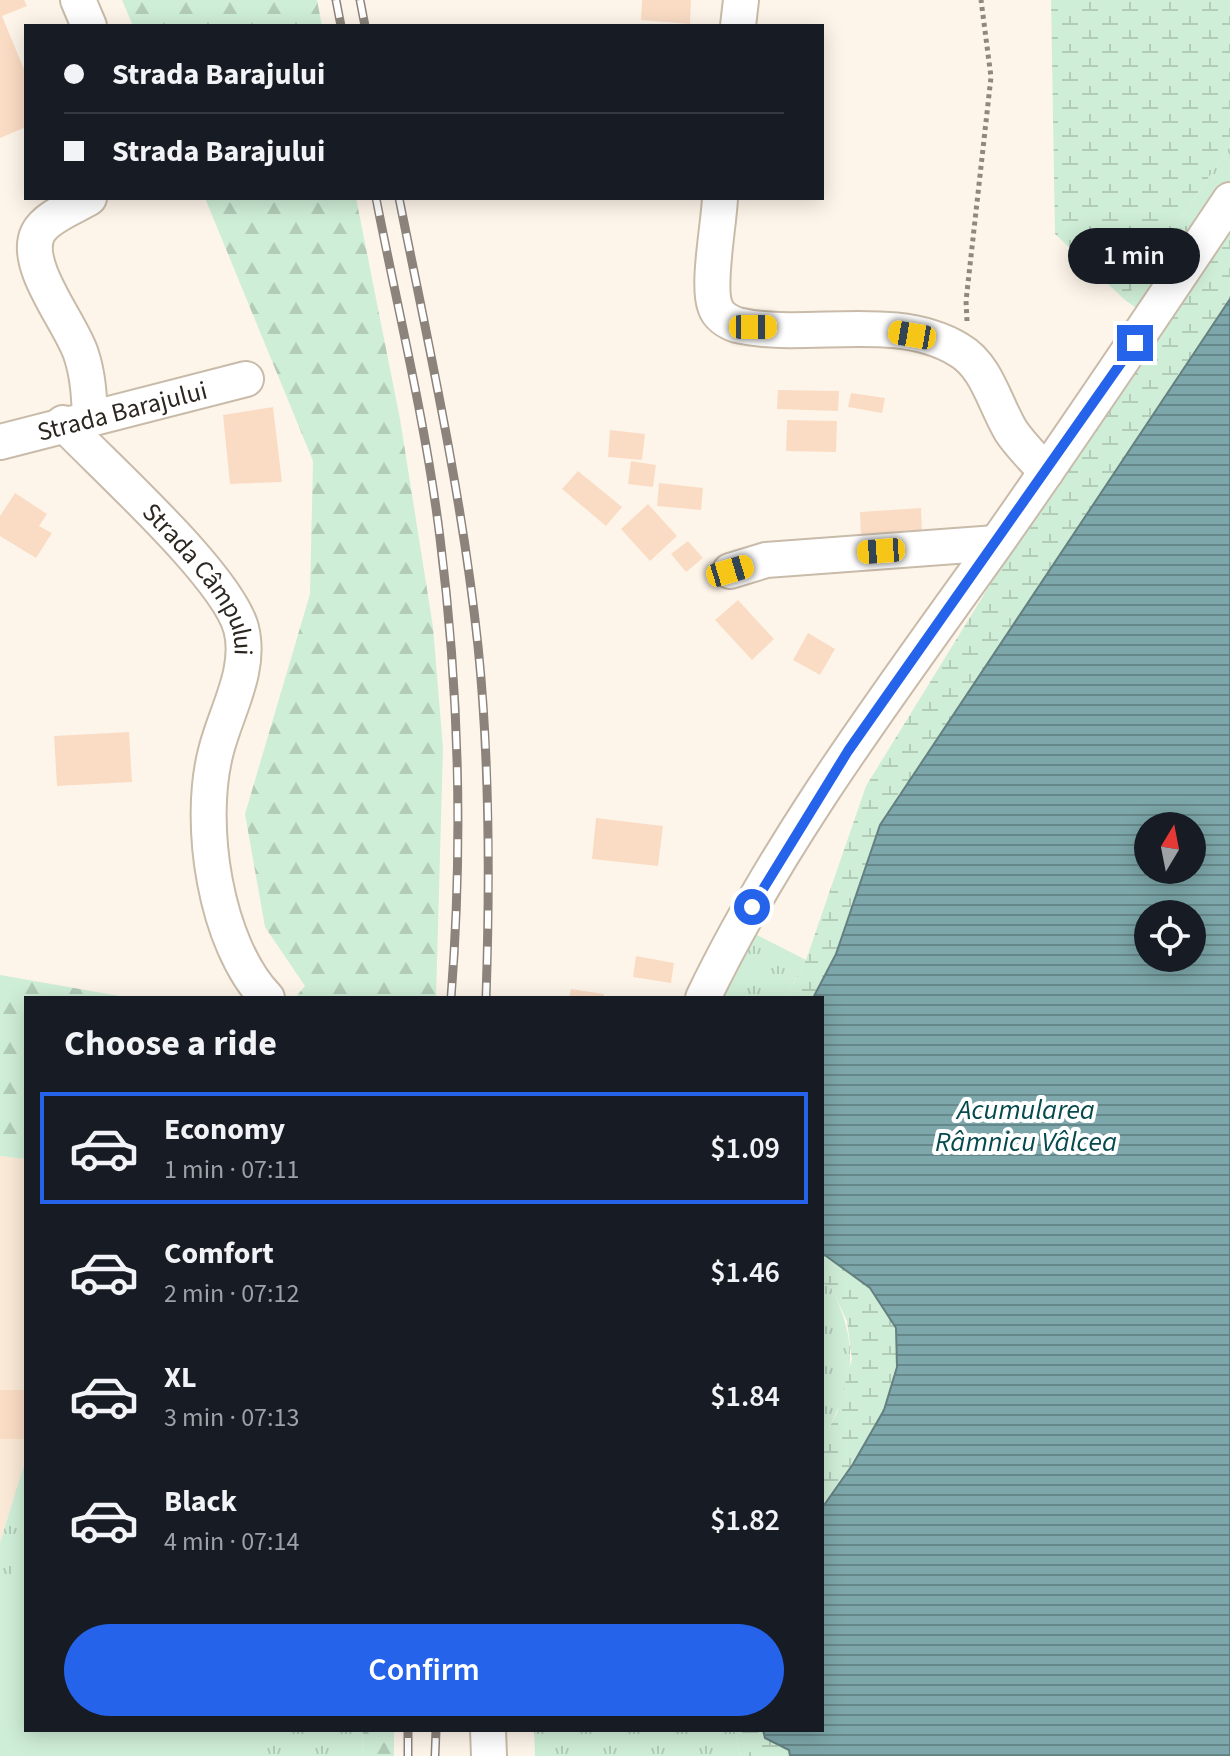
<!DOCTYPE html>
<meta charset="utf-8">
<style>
:root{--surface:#171b24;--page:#20242c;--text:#f1f3f6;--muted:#9ea1a6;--line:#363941;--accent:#2563eb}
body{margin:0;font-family:"Source Sans 3",sans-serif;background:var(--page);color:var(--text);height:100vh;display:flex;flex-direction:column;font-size:30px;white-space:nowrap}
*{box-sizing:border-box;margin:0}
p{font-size:26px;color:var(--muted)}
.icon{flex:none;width:44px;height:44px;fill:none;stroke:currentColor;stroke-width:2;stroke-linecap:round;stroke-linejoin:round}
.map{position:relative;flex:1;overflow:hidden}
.sheet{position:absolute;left:24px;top:996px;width:800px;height:736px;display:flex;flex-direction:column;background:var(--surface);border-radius:0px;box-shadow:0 4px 20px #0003}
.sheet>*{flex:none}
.hud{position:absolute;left:24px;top:24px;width:800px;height:176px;border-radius:0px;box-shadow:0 4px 20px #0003;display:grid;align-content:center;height:176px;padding:0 40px;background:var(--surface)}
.needle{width:52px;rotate:10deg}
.controls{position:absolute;left:1134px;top:812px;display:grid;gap:16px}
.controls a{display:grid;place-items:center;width:72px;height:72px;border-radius:50%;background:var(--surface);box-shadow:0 4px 20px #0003;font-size:40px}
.end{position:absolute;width:36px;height:36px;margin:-18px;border:10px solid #2563eb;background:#fff;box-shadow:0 0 0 4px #fff}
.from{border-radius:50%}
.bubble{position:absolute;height:56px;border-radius:28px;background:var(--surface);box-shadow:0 4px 20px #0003;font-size:26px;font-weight:600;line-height:56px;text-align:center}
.car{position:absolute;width:24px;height:48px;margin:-24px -12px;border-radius:10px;box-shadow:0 0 6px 2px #0007;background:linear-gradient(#f5c518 24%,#345 0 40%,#f5c518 0 76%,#345 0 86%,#f5c518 0)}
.hud b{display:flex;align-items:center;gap:28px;height:76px;font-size:30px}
.hud b+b{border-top:2px solid var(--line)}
.hud i{width:20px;height:20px;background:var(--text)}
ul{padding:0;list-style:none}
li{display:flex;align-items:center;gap:24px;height:112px;margin:0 16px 12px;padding:0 24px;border:4px solid transparent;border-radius:0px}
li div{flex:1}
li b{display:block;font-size:30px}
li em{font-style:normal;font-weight:600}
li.on{border-color:var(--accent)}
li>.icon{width:72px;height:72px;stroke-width:1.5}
h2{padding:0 40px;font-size:36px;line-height:96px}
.cta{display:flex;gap:16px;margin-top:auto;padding:16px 40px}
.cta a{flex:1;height:92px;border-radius:48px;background:var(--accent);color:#fff;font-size:32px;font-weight:600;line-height:92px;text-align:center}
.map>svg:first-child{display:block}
.commercial{fill:#fae9d7}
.grass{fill:url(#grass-tufts)}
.forest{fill:url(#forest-firs)}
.wetland{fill:url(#wetland-marsh)}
.garden{fill:#cfeed7}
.water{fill:url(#water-rules);stroke:#658081;stroke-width:2;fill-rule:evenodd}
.building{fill:#fadcc4}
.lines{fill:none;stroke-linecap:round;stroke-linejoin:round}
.minor-casing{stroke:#c9bba9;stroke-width:38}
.path{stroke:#908880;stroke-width:5;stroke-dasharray:4 4;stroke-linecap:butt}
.minor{stroke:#fff;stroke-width:34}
.rail-casing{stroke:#8c847c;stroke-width:9}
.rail{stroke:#fff;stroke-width:6;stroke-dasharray:18;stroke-linecap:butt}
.route{stroke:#2563eb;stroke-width:10}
.labels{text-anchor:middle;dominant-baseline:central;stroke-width:8;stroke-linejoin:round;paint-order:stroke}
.street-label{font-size:26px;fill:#2c2620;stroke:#fff}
.water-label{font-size:28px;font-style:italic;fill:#074a4d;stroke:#fff}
</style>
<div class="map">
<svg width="1230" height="1756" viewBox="0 0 1230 1756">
<defs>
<pattern id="grass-tufts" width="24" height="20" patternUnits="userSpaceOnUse" patternTransform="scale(2)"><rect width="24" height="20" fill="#cfeed7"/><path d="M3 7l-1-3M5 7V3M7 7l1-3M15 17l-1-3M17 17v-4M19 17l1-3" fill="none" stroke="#b2ccb8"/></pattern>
<pattern id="forest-firs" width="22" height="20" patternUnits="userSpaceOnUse" patternTransform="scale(2)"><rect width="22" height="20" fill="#cfeed7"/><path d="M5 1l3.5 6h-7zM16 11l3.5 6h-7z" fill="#b2ccb8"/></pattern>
<pattern id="wetland-marsh" width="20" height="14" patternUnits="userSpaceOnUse" patternTransform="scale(2)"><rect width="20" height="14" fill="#cfeed7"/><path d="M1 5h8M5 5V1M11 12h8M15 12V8" fill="none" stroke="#b2ccb8"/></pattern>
<pattern id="water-rules" width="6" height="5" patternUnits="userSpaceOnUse" patternTransform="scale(2)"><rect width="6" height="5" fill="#7da7aa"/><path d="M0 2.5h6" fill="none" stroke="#67888a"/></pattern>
</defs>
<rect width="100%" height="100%" fill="#fef5ea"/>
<path class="commercial" d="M0,1156L26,1159V1462L0,1543Z"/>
<path class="grass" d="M1230,146V221L1161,326L1125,300Z
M751,932L806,960L786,998H719Z
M822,1283L831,1287C861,1349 854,1382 822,1441Z
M25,1462L26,1730H363L362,1756H0V1543Z
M534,1730H735L740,1756H535Z"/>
<path class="forest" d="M122,0H317L322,26H133Z
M205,198H356L400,419L433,627L443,748L436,998H295L305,986L265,927L245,814L310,594L313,461Z
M0,975L131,998H26V1159L0,1156Z
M363,1730H394V1756H362Z"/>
<path class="wetland" d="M1051,0H1230V146L1125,300L1055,234Z
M1230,221V299L880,825L836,954L813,998H786L806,960L866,786L988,588Z
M822,1253C837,1264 860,1275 872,1290C880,1299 894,1319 896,1332C906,1397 858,1458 822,1508V1441L837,1413L852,1359L847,1321L831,1287L822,1283Z
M735,1730H763L765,1738L789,1750L790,1756H740Z"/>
<path class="garden" d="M26,1525V1730H268L260,1756H0V1615Z"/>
<path class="water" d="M1230,299V1756H790L789,1750L765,1738L763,1730H822V1508L853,1464L884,1410L897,1367L896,1328L870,1288L822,1253V998H813L836,954L880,825ZM1148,826H1192V870H1148ZM1148,914H1192V958H1148Z"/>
<path class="building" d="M0,0H24L27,6L2,16L26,74V127L0,138Z
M642,0H691L690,24L641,20Z
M778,390L839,391L838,411L777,409Z
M851,393L885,398L882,413L848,407Z
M273,407L282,482L230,484L223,415Z
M787,420L837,421L836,452L786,451Z
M610,430L645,434L642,460L608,457Z
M631,461L656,465L653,487L628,484Z
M578,471L622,507L606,526L562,489Z
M659,483L703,488L701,510L657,506Z
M15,493L47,514L39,526L52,533L36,558L0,536V516Z
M648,504L677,536L650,561L621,529Z
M921,508L922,532L861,536L860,512Z
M688,541L703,558L686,572L671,554Z
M738,600L774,639L752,660L715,620Z
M808,633L835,649L820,675L793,660Z
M129,732L132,782L57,786L54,736Z
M596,818L663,826L658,866L592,859Z
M636,956L674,963L671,983L633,977Z
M571,989L604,994L603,998H569Z
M0,1390H26V1439H0Z"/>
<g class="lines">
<defs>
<g id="minor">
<path d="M78,0L89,26"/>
<path d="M738,26L741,0"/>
<path d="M89,198C74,207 46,217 38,233C22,265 71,323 81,354C88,375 89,395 90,416"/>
<path d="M720,198C719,224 707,285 715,306C718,316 728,322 737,325C805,341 896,311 959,350C987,366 995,405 1011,431C1020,445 1035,459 1046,472"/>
<path id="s1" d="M63,423C105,467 226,575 241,628C252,670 226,711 216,751C197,823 215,944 267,998"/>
<path id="s2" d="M0,442L246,379"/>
<path d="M730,571L766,560L996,543"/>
<path d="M703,998C779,840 886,698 988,555C1071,438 1150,319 1230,200"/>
<path d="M488,1730L489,1756"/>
</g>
</defs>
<use href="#minor" class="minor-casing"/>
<path class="path" d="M967,321L966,301L991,77L981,0"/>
<use href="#minor" class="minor"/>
<defs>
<path id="rail" d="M336,0L341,26
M360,0L365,26
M376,198C398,311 426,424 440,538C459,689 463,846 451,998
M399,198C429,347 462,495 478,646C490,763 490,881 486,998
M408,1756V1730
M435,1756L436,1730"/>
</defs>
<use href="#rail" class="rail-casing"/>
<use href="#rail" class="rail"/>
</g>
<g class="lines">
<path class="route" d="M752,907L848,751L1135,343"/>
</g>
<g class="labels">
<g class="street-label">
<text stroke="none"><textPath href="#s2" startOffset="126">Strada Barajului</textPath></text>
<text stroke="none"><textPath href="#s1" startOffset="210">Strada Câmpului</textPath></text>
</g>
<g class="water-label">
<text x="1026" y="1110">Acumularea<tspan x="1026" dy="32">Râmnicu Vâlcea</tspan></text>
</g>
</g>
</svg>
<div class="controls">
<a><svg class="needle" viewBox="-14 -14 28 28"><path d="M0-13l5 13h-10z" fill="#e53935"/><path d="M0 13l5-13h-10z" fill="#9ea1a6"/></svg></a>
<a><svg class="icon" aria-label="locate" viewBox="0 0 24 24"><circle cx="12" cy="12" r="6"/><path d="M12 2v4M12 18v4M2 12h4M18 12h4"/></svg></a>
</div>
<i class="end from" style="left:752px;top:907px"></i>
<i class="end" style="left:1135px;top:343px"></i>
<div class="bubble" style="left:1068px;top:228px;width:132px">1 min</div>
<i class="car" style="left:753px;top:327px;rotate:90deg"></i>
<i class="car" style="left:912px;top:335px;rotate:280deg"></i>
<i class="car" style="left:881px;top:551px;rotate:266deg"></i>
<i class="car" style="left:730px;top:571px;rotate:73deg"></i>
<div class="hud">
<b><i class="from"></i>Strada Barajului</b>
<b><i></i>Strada Barajului</b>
</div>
<section class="sheet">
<h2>Choose a ride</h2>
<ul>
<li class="on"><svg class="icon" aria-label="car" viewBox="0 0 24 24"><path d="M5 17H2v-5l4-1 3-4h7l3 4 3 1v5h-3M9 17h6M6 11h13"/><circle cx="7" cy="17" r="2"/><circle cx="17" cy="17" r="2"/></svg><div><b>Economy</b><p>1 min · 07:11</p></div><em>$1.09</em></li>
<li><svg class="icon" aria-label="car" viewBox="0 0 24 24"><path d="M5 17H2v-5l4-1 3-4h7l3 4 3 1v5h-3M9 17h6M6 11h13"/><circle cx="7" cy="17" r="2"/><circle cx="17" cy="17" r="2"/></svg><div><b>Comfort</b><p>2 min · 07:12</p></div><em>$1.46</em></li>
<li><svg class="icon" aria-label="car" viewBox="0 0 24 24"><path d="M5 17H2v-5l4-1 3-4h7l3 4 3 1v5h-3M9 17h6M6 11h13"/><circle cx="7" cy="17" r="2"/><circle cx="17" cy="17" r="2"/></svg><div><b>XL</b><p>3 min · 07:13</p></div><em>$1.84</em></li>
<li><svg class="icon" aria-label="car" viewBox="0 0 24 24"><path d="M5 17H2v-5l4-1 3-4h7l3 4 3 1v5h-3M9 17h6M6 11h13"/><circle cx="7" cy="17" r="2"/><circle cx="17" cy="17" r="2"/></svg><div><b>Black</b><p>4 min · 07:14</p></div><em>$1.82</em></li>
</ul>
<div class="cta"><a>Confirm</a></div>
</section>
</div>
